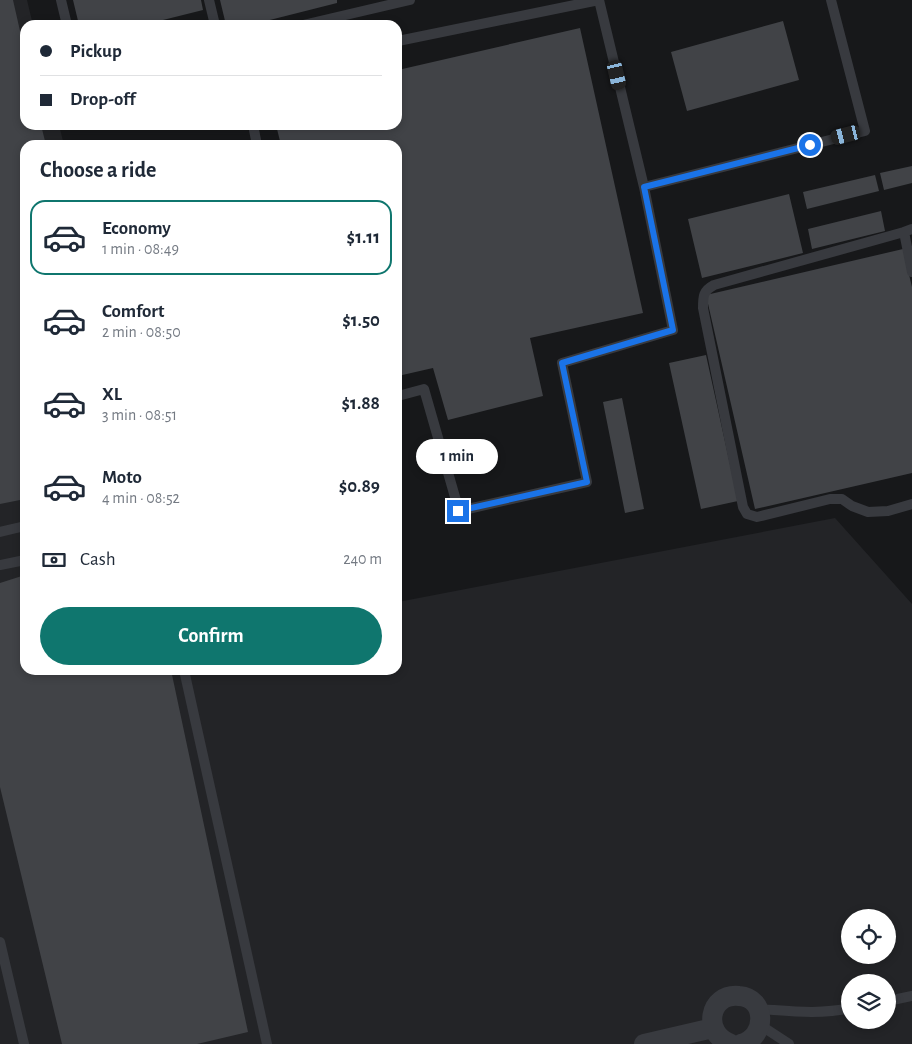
<!DOCTYPE html>
<meta charset="utf-8">
<style>
:root{--surface:#fff;--page:#f2f2f3;--text:#1f2937;--muted:#747a83;--line:#e0e1e3;--accent:#0f766e}
body{margin:0;font-family:"Alegreya Sans",sans-serif;background:var(--page);color:var(--text);height:100vh;display:flex;flex-direction:column;font-size:19px;white-space:nowrap}
*{box-sizing:border-box;margin:0}
p{font-size:16px;color:var(--muted)}
.icon{flex:none;width:28px;height:28px;fill:none;stroke:currentColor;stroke-width:2;stroke-linecap:round;stroke-linejoin:round}
.map{position:relative;flex:1;overflow:hidden}
.sheet{position:absolute;left:20px;top:140px;width:382px;height:535px;display:flex;flex-direction:column;background:var(--surface);border-radius:15px;box-shadow:0 2px 8px #0003}
.sheet>*{flex:none}
.top-card{position:absolute;left:20px;top:20px;width:382px;height:110px;border-radius:15px;box-shadow:0 2px 8px #0003;display:grid;align-content:center;height:110px;padding:0 20px;background:var(--surface)}
.fabs{position:absolute;left:841px;top:909px;display:grid;gap:10px}
.fabs a{display:grid;place-items:center;width:55px;height:55px;border-radius:50%;background:var(--surface);box-shadow:0 2px 8px #0003;font-size:25px}
.end{position:absolute;width:22px;height:22px;margin:-11px;border:6px solid #1a73e8;background:#fff;box-shadow:0 0 0 2px #fff}
.from{border-radius:50%}
.bubble{position:absolute;height:35px;border-radius:18px;background:var(--surface);box-shadow:0 2px 8px #0003;font-size:16px;font-weight:700;line-height:35px;text-align:center}
.car{position:absolute;width:15px;height:30px;margin:-15px -8px;border-radius:6px;box-shadow:0 0 4px 1px #0007;background:linear-gradient(#222 24%,#8ab4d8 0 40%,#222 0 76%,#8ab4d8 0 86%,#222 0)}
.top-card b{display:flex;align-items:center;gap:18px;height:48px;font-size:19px}
.top-card b+b{border-top:1px solid var(--line)}
.top-card i{width:12px;height:12px;background:var(--text)}
ul{padding:0;list-style:none}
li{display:flex;align-items:center;gap:15px;height:75px;margin:0 10px 8px;padding:0 10px;border:2px solid transparent;border-radius:15px}
li div{flex:1}
li b{display:block;font-size:19px}
li em{font-style:normal;font-weight:700}
li.current{border-color:var(--accent)}
li>.icon{width:45px;height:45px;stroke-width:1.5}
h2{padding:0 20px;font-size:22px;line-height:60px}
.pay{display:flex;align-items:center;gap:12px;height:55px;padding:0 20px;font-size:19px}
.pay p{margin-inline-start:auto}
.action{display:flex;gap:10px;margin-top:auto;padding:10px 20px}
.action a{flex:1;height:58px;border-radius:30px;background:var(--accent);color:#fff;font-size:20px;font-weight:700;line-height:58px;text-align:center}
.map>svg:first-child{display:block}
.built{fill:#232427;fill-rule:evenodd}
.building{fill:#414347}
.lines{fill:none;stroke-linecap:round;stroke-linejoin:round}
.lane{stroke:#383a3f;stroke-width:10}
.street{stroke:#383a3f;stroke-width:20}
.route{stroke:#1a73e8;stroke-width:6}
</style>
<div class="map">
<svg width="912" height="1044" viewBox="0 0 912 1044">
<rect width="100%" height="100%" fill="#17181a"/>
<path class="built" d="M0,0H27L33,25H25V125H59L64,145H25V670H398V602L835,518L912,604V1044H0ZM850,918H888V955H850ZM850,982H888V1020H850Z"/>
<path class="building" d="M0,0H13L25,53V125H41L46,145H25V499L0,504Z
M73,0H201L203,10L143,25H79Z
M220,0H337V3L250,25H226Z
M783,21L799,80L687,111L671,52Z
M580,28L643,313L530,338L543,396L448,420L433,368L398,376V145H281L276,125H398V70Z
M912,166V183L884,190L880,173Z
M875,175L879,191L807,209L803,192Z
M789,194L803,253L702,278L688,219Z
M881,211L885,231L812,249L808,229Z
M903,249L912,287V473L755,509L706,295Z
M706,355L738,501L701,509L669,363Z
M622,398L644,509L625,513L603,402Z
M25,575V670H171L248,1032L197,1044H62L0,787V583Z"/>
<g class="lines">
<path class="lane" d="M61,0L67,25
M209,0L215,25
M303,25L410,0
M398,41L599,0
M253,125L257,145
M644,187L865,131L831,0
M912,229L904,232L912,272
M904,232L714,285C703,291 703,296 703,308L743,507L747,514L757,517L830,499H842L852,506L868,512L888,511L912,504
M398,396L424,389L459,511L587,482L562,363L673,330L644,187L599,0
M0,532L25,526
M0,565L25,560
M184,670L267,1044
M0,942L24,1044
M888,1001L912,996
M758,1009C790,1011 819,1015 850,1008
M760,1025L789,1044"/>
<path class="street" d="M644,1044L713,1028
M731,1044C702,1034 708,993 739,996C767,998 767,1037 741,1044"/>
</g>
<g class="lines">
<path class="route" d="M458,511L587,482L562,363L673,330L644,187L810,145"/>
</g>
</svg>
<div class="fabs">
<a><svg class="icon" aria-label="locate" viewBox="0 0 24 24"><circle cx="12" cy="12" r="6"/><path d="M12 2v4M12 18v4M2 12h4M18 12h4"/></svg></a>
<a><svg class="icon" aria-label="layers" viewBox="0 0 24 24"><path d="M12 4l9 5-9 5-9-5zM3 14l9 5 9-5"/></svg></a>
</div>
<i class="end from" style="left:810px;top:145px"></i>
<i class="end" style="left:458px;top:511px"></i>
<div class="bubble" style="left:416px;top:439px;width:82px">1 min</div>
<i class="car" style="left:617px;top:75px;rotate:167deg"></i>
<i class="car" style="left:846px;top:135px;rotate:256deg"></i>
<div class="top-card">
<b><i class="from"></i>Pickup</b>
<b><i></i>Drop-off</b>
</div>
<section class="sheet">
<h2>Choose a ride</h2>
<ul>
<li class="current"><svg class="icon" aria-label="car" viewBox="0 0 24 24"><path d="M5 17H2v-5l4-1 3-4h7l3 4 3 1v5h-3M9 17h6M6 11h13"/><circle cx="7" cy="17" r="2"/><circle cx="17" cy="17" r="2"/></svg><div><b>Economy</b><p>1 min · 08:49</p></div><em>$1.11</em></li>
<li><svg class="icon" aria-label="car" viewBox="0 0 24 24"><path d="M5 17H2v-5l4-1 3-4h7l3 4 3 1v5h-3M9 17h6M6 11h13"/><circle cx="7" cy="17" r="2"/><circle cx="17" cy="17" r="2"/></svg><div><b>Comfort</b><p>2 min · 08:50</p></div><em>$1.50</em></li>
<li><svg class="icon" aria-label="car" viewBox="0 0 24 24"><path d="M5 17H2v-5l4-1 3-4h7l3 4 3 1v5h-3M9 17h6M6 11h13"/><circle cx="7" cy="17" r="2"/><circle cx="17" cy="17" r="2"/></svg><div><b>XL</b><p>3 min · 08:51</p></div><em>$1.88</em></li>
<li><svg class="icon" aria-label="car" viewBox="0 0 24 24"><path d="M5 17H2v-5l4-1 3-4h7l3 4 3 1v5h-3M9 17h6M6 11h13"/><circle cx="7" cy="17" r="2"/><circle cx="17" cy="17" r="2"/></svg><div><b>Moto</b><p>4 min · 08:52</p></div><em>$0.89</em></li>
</ul>
<div class="pay"><svg class="icon" aria-label="cash" viewBox="0 0 24 24"><path d="M3 7h18v10H3z"/><circle cx="12" cy="12" r="2"/></svg>Cash<p>240 m</p></div>
<div class="action"><a>Confirm</a></div>
</section>
</div>
